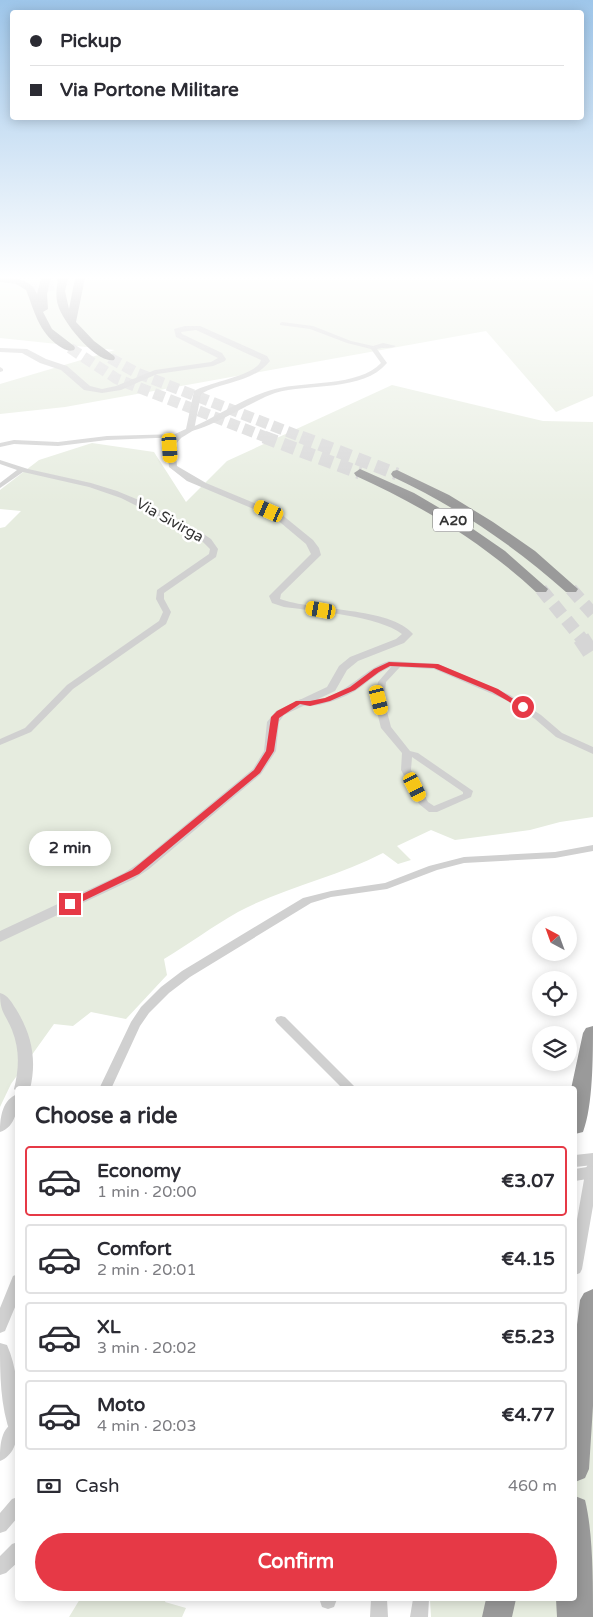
<!DOCTYPE html>
<meta charset="utf-8">
<style>
:root{--surface:#fff;--page:#f7f7f7;--text:#2b2b33;--muted:#7c7c81;--line:#e1e1e2;--accent:#e63946}
body{margin:0;font-family:"Varela Round",sans-serif;background:var(--page);color:var(--text);height:100vh;display:flex;flex-direction:column;font-size:19px;white-space:nowrap}
*{box-sizing:border-box;margin:0}
p{font-size:16px;color:var(--muted)}
.icon{flex:none;width:28px;height:28px;fill:none;stroke:currentColor;stroke-width:2;stroke-linecap:round;stroke-linejoin:round}
.map{position:relative;flex:1;overflow:hidden}
.panel{position:absolute;left:15px;top:1086px;width:562px;height:515px;display:flex;flex-direction:column;background:var(--surface);border-radius:5px;box-shadow:0 2px 12px #0003}
.panel>*{flex:none}
.guide{position:absolute;left:10px;top:10px;width:574px;height:110px;border-radius:5px;box-shadow:0 2px 12px #0003;display:grid;align-content:center;height:110px;padding:0 20px;background:var(--surface)}
.needle{width:32px;rotate:319deg}
.fabs{position:absolute;left:532px;top:916px;display:grid;gap:10px}
.fabs a{display:grid;place-items:center;width:45px;height:45px;border-radius:50%;background:var(--surface);box-shadow:0 2px 12px #0003;font-size:25px}
.end{position:absolute;width:22px;height:22px;margin:-11px;border:6px solid #e63946;background:#fff;box-shadow:0 0 0 2px #fff}
.from{border-radius:50%}
.bubble{position:absolute;height:35px;border-radius:18px;background:var(--surface);box-shadow:0 2px 12px #0003;font-size:16px;font-weight:800;line-height:35px;text-align:center}
.car{position:absolute;width:15px;height:30px;margin:-15px -8px;border-radius:6px;box-shadow:0 0 4px 1px #0007;background:linear-gradient(#f5c518 24%,#345 0 40%,#f5c518 0 76%,#345 0 86%,#f5c518 0)}
.guide b{display:flex;align-items:center;gap:18px;height:48px;font-size:19px}
.guide b+b{border-top:1px solid var(--line)}
.guide i{width:12px;height:12px;background:var(--text)}
ul{padding:0;list-style:none}
li{display:flex;align-items:center;gap:15px;height:70px;margin:0 10px 8px;padding:0 10px;border:2px solid var(--line);border-radius:5px}
li div{flex:1}
li b{display:block;font-size:19px}
li em{font-style:normal;font-weight:800}
li.on{border-color:var(--accent)}
li>.icon{width:45px;height:45px;stroke-width:1.5}
h2{padding:0 20px;font-size:22px;line-height:60px}
.pay{display:flex;align-items:center;gap:12px;height:55px;padding:0 20px;font-size:19px}
.pay p{margin-inline-start:auto}
.primary-button{display:flex;gap:10px;margin-top:auto;padding:10px 20px}
.primary-button a{flex:1;height:58px;border-radius:30px;background:var(--accent);color:#fff;font-size:20px;font-weight:800;line-height:58px;text-align:center}
.map>svg:first-child{display:block}
.green{fill:#e6ecdf}
.lines{fill:none;stroke-linecap:round;stroke-linejoin:round}
.motorway-tunnel-far2{stroke:#d6d6d6;stroke-width:11;stroke-dasharray:11 5;stroke-linecap:butt}
.motorway-tunnel-far1{stroke:#d6d6d6;stroke-width:13;stroke-dasharray:13 7;stroke-linecap:butt}
.motorway-tunnel{stroke:#d6d6d6;stroke-width:17;stroke-dasharray:17 8;stroke-linecap:butt}
.minor{fill:#d0d0d0;fill-rule:evenodd}
.tertiary{fill:#d0d0d0;fill-rule:evenodd}
.motorway{fill:#9a9a9a;fill-rule:evenodd}
.route{fill:#e63946}
.labels{text-anchor:middle;dominant-baseline:central;stroke-width:5;stroke-linejoin:round;paint-order:stroke}
.shield{fill:#fff;stroke:#707070;stroke-width:1}
.shield-label{font-size:14px;font-weight:bold;fill:#333}
.street-label{font-size:15px;fill:#333;stroke:#fff}
</style>
<div class="map">
<svg width="593" height="1617" viewBox="0 0 593 1617">
<rect width="100%" height="100%" fill="#fff"/>
<path class="green" d="M0,278H593V396L556,412L486,331L65,407L0,414V384L115,350L0,338Z
M392,385L543,421L593,422V817L560,822L530,830L455,840L431,830L397,846L411,860L398,864L383,853C337,877 285,887 238,912C213,926 189,944 164,959L167,975L126,1019L91,1012L73,1026L54,1024L11,1084L0,1107V528L5,527L21,511L0,509V490L39,460L92,443L154,452L186,502L227,461Z
M593,1405V1617H431L430,1599H575V1415Z
M80,1599H166L165,1602L186,1608L182,1617H69Z"/>
<g class="lines">
<path class="motorway-tunnel-far2" d="M27,289L54,285L72,278
M70,348L117,379L268,438
M110,358L137,373L304,438"/>
<path class="motorway-tunnel-far1" d="M264,437L360,473
M301,437L397,474
M541,589L582,639
M571,589L593,614"/>
<path class="motorway-tunnel" d="M581,638L593,656"/>
<path class="minor" d="M282,322L313,326L351,341L373,346L383,343L396,346C391,349 383,347 377,349L387,363C363,392 308,383 275,393C254,400 204,432 188,431V429C217,417 244,397 275,389C306,381 358,387 381,363L371,349L347,343L310,329L280,325V323Z
M0,367L3,369V371L0,372Z
M178,434L181,436L180,437L107,440L58,446L14,444L0,447V443L14,440L58,442L107,436Z
M0,460L28,469L91,483L117,491L146,503L202,533L211,539L218,549L216,557L164,593V599L171,612L166,624L73,689L31,732L0,745V739L25,728L67,685L159,621L163,612L156,599L157,590L209,554L210,549L197,536L121,498L89,487L23,472L0,488V483L17,470L0,464Z
M389,661L438,664L510,695L541,715L562,733L593,747V754L556,737L535,719L504,699L434,669L400,667L386,682L384,700L391,727L410,751L418,753L473,791L471,797L437,812H429L419,804L401,770L402,753L381,728L374,700L378,682L391,667C378,672 369,681 358,689C345,698 308,713 294,702C300,697 316,700 325,698C350,690 366,668 389,661ZM412,757L463,792V794L434,806L428,802L411,770Z
M593,845V851L555,858L464,863L437,870L387,889L331,897L311,903L190,977L169,993L149,1013L140,1026L111,1089H99L131,1022L141,1007L161,987L182,971L303,898L331,891L385,883L429,866L464,857L555,852Z
M281,1016L285,1017L357,1089H343L277,1023L275,1020L277,1017Z
M593,1163V1206L582,1269L580,1273L575,1275V1231L586,1168L588,1164Z
M18,1274V1300L5,1331L0,1333V1308L13,1276Z
M17,1421C19,1435 16,1455 0,1461C0,1446 0,1427 17,1421Z
M18,1497V1517L6,1531L0,1533V1513L12,1499Z
M18,1542V1562L6,1573L0,1575V1556L12,1544Z
M320,1599H337L334,1607L328,1609L322,1607L320,1601Z
M371,1599H387L388,1617H370Z
M413,1599H429L428,1617H410Z"/>
<path class="tertiary" d="M185,326H200L267,356L270,361C253,383 223,381 201,394L194,430L181,438L175,445L177,466L206,483L281,514L313,540L319,548L321,555L281,594L280,599C312,611 391,607 413,634L404,643L358,661L347,670L335,691L284,715L279,722L276,751L261,774L149,869L134,879L0,942V931L124,873L139,863L253,769L264,751L267,722L276,711L327,687L339,666L350,657L396,639L402,634C379,616 314,611 284,607L272,603L269,596L311,554L306,544L275,518L187,481L169,467L167,445L175,434L186,429L194,391C209,382 258,375 261,360L196,330L181,332L182,334L222,353L226,359L225,361L213,366L157,374L121,390L102,393L84,390L61,370L40,363L22,353L0,352V348L27,349L46,359L67,366L90,386L102,389L116,386L155,370L211,362L218,358L176,337L174,329Z
M0,993C8,995 12,1003 16,1009C32,1035 37,1060 30,1089H18V1093L14,1089C19,1069 20,1050 12,1030C5,1013 0,1013 0,993Z
M18,1094C18,1108 16,1127 0,1132C0,1118 2,1099 18,1094Z
M593,1153V1165L575,1167V1155Z
M593,1166V1178L575,1181V1169Z
M0,1343L7,1345C20,1374 18,1407 18,1438L11,1435C0,1406 0,1374 0,1343Z"/>
<path class="motorway" d="M0,278C14,278 31,278 37,294L41,278H51L47,294L48,309L43,312L52,329L74,346L75,348L74,350C68,352 64,349 59,346C38,331 35,312 26,290L16,284L0,282Z
M58,278H68L65,291L69,309L75,278H85L76,322L94,341L114,356L115,358L114,360C96,364 62,321 58,305C55,296 57,287 58,278Z
M360,469L414,493L460,520L505,551L548,589L546,592H536C482,542 422,506 356,476L354,473Z
M397,470L449,495L493,522L535,551L578,589L576,592H566C513,545 457,507 393,477L391,474L393,471Z
M593,1026C593,1056 593,1106 583,1132L575,1134V1089H571L583,1033L586,1028Z
M593,1289V1406L589,1469L585,1478L575,1482V1341L580,1300L584,1293Z
M575,1496L585,1500C593,1532 593,1581 593,1617H557L556,1599H575Z
M486,1599H516L512,1617H482Z"/>
</g>
<linearGradient id="sky" x2="0" y2="1"><stop stop-color="#9ec6ea"/><stop offset="0.55" stop-color="#fff"/><stop offset="1" stop-color="#fff" stop-opacity="0"/></linearGradient>
<rect width="593" height="505" fill="url(#sky)"/>
<path class="route" d="M389,662L438,664L498,689L526,707L520,708L492,692L434,668L390,666L379,672L355,690L330,701L310,706L300,704L279,718L274,751L260,773L139,874L73,906H66V902L132,870L254,770L266,751L271,717L277,711L296,701H310L325,698L350,687L374,669Z"/>
<g class="labels">
<rect class="shield" x="433" y="508.5" width="40" height="23" rx="4"/>
<g class="shield-label">
<text x="453" y="520">A20</text>
</g>
<g class="street-label">
<text transform="translate(170 520) rotate(29)">Via Sivirga</text>
</g>
</g>
</svg>
<div class="fabs">
<a><svg class="needle" viewBox="-14 -14 28 28"><path d="M0-13l5 13h-10z" fill="#e53935"/><path d="M0 13l5-13h-10z" fill="#7c7c81"/></svg></a>
<a><svg class="icon" aria-label="locate" viewBox="0 0 24 24"><circle cx="12" cy="12" r="6"/><path d="M12 2v4M12 18v4M2 12h4M18 12h4"/></svg></a>
<a><svg class="icon" aria-label="layers" viewBox="0 0 24 24"><path d="M12 4l9 5-9 5-9-5zM3 14l9 5 9-5"/></svg></a>
</div>
<i class="end from" style="left:523px;top:707px"></i>
<i class="end" style="left:70px;top:904px"></i>
<div class="bubble" style="left:29px;top:831px;width:82px">2 min</div>
<i class="car" style="left:170px;top:448px;rotate:176deg"></i>
<i class="car" style="left:269px;top:511px;rotate:294deg"></i>
<i class="car" style="left:321px;top:610px;rotate:280deg"></i>
<i class="car" style="left:379px;top:700px;rotate:166deg"></i>
<i class="car" style="left:415px;top:787px;rotate:153deg"></i>
<div class="guide">
<b><i class="from"></i>Pickup</b>
<b><i></i>Via Portone Militare</b>
</div>
<section class="panel">
<h2>Choose a ride</h2>
<ul>
<li class="on"><svg class="icon" aria-label="car" viewBox="0 0 24 24"><path d="M5 17H2v-5l4-1 3-4h7l3 4 3 1v5h-3M9 17h6M6 11h13"/><circle cx="7" cy="17" r="2"/><circle cx="17" cy="17" r="2"/></svg><div><b>Economy</b><p>1 min · 20:00</p></div><em>€3.07</em></li>
<li><svg class="icon" aria-label="car" viewBox="0 0 24 24"><path d="M5 17H2v-5l4-1 3-4h7l3 4 3 1v5h-3M9 17h6M6 11h13"/><circle cx="7" cy="17" r="2"/><circle cx="17" cy="17" r="2"/></svg><div><b>Comfort</b><p>2 min · 20:01</p></div><em>€4.15</em></li>
<li><svg class="icon" aria-label="car" viewBox="0 0 24 24"><path d="M5 17H2v-5l4-1 3-4h7l3 4 3 1v5h-3M9 17h6M6 11h13"/><circle cx="7" cy="17" r="2"/><circle cx="17" cy="17" r="2"/></svg><div><b>XL</b><p>3 min · 20:02</p></div><em>€5.23</em></li>
<li><svg class="icon" aria-label="car" viewBox="0 0 24 24"><path d="M5 17H2v-5l4-1 3-4h7l3 4 3 1v5h-3M9 17h6M6 11h13"/><circle cx="7" cy="17" r="2"/><circle cx="17" cy="17" r="2"/></svg><div><b>Moto</b><p>4 min · 20:03</p></div><em>€4.77</em></li>
</ul>
<div class="pay"><svg class="icon" aria-label="cash" viewBox="0 0 24 24"><path d="M3 7h18v10H3z"/><circle cx="12" cy="12" r="2"/></svg>Cash<p>460 m</p></div>
<div class="primary-button"><a>Confirm</a></div>
</section>
</div>
